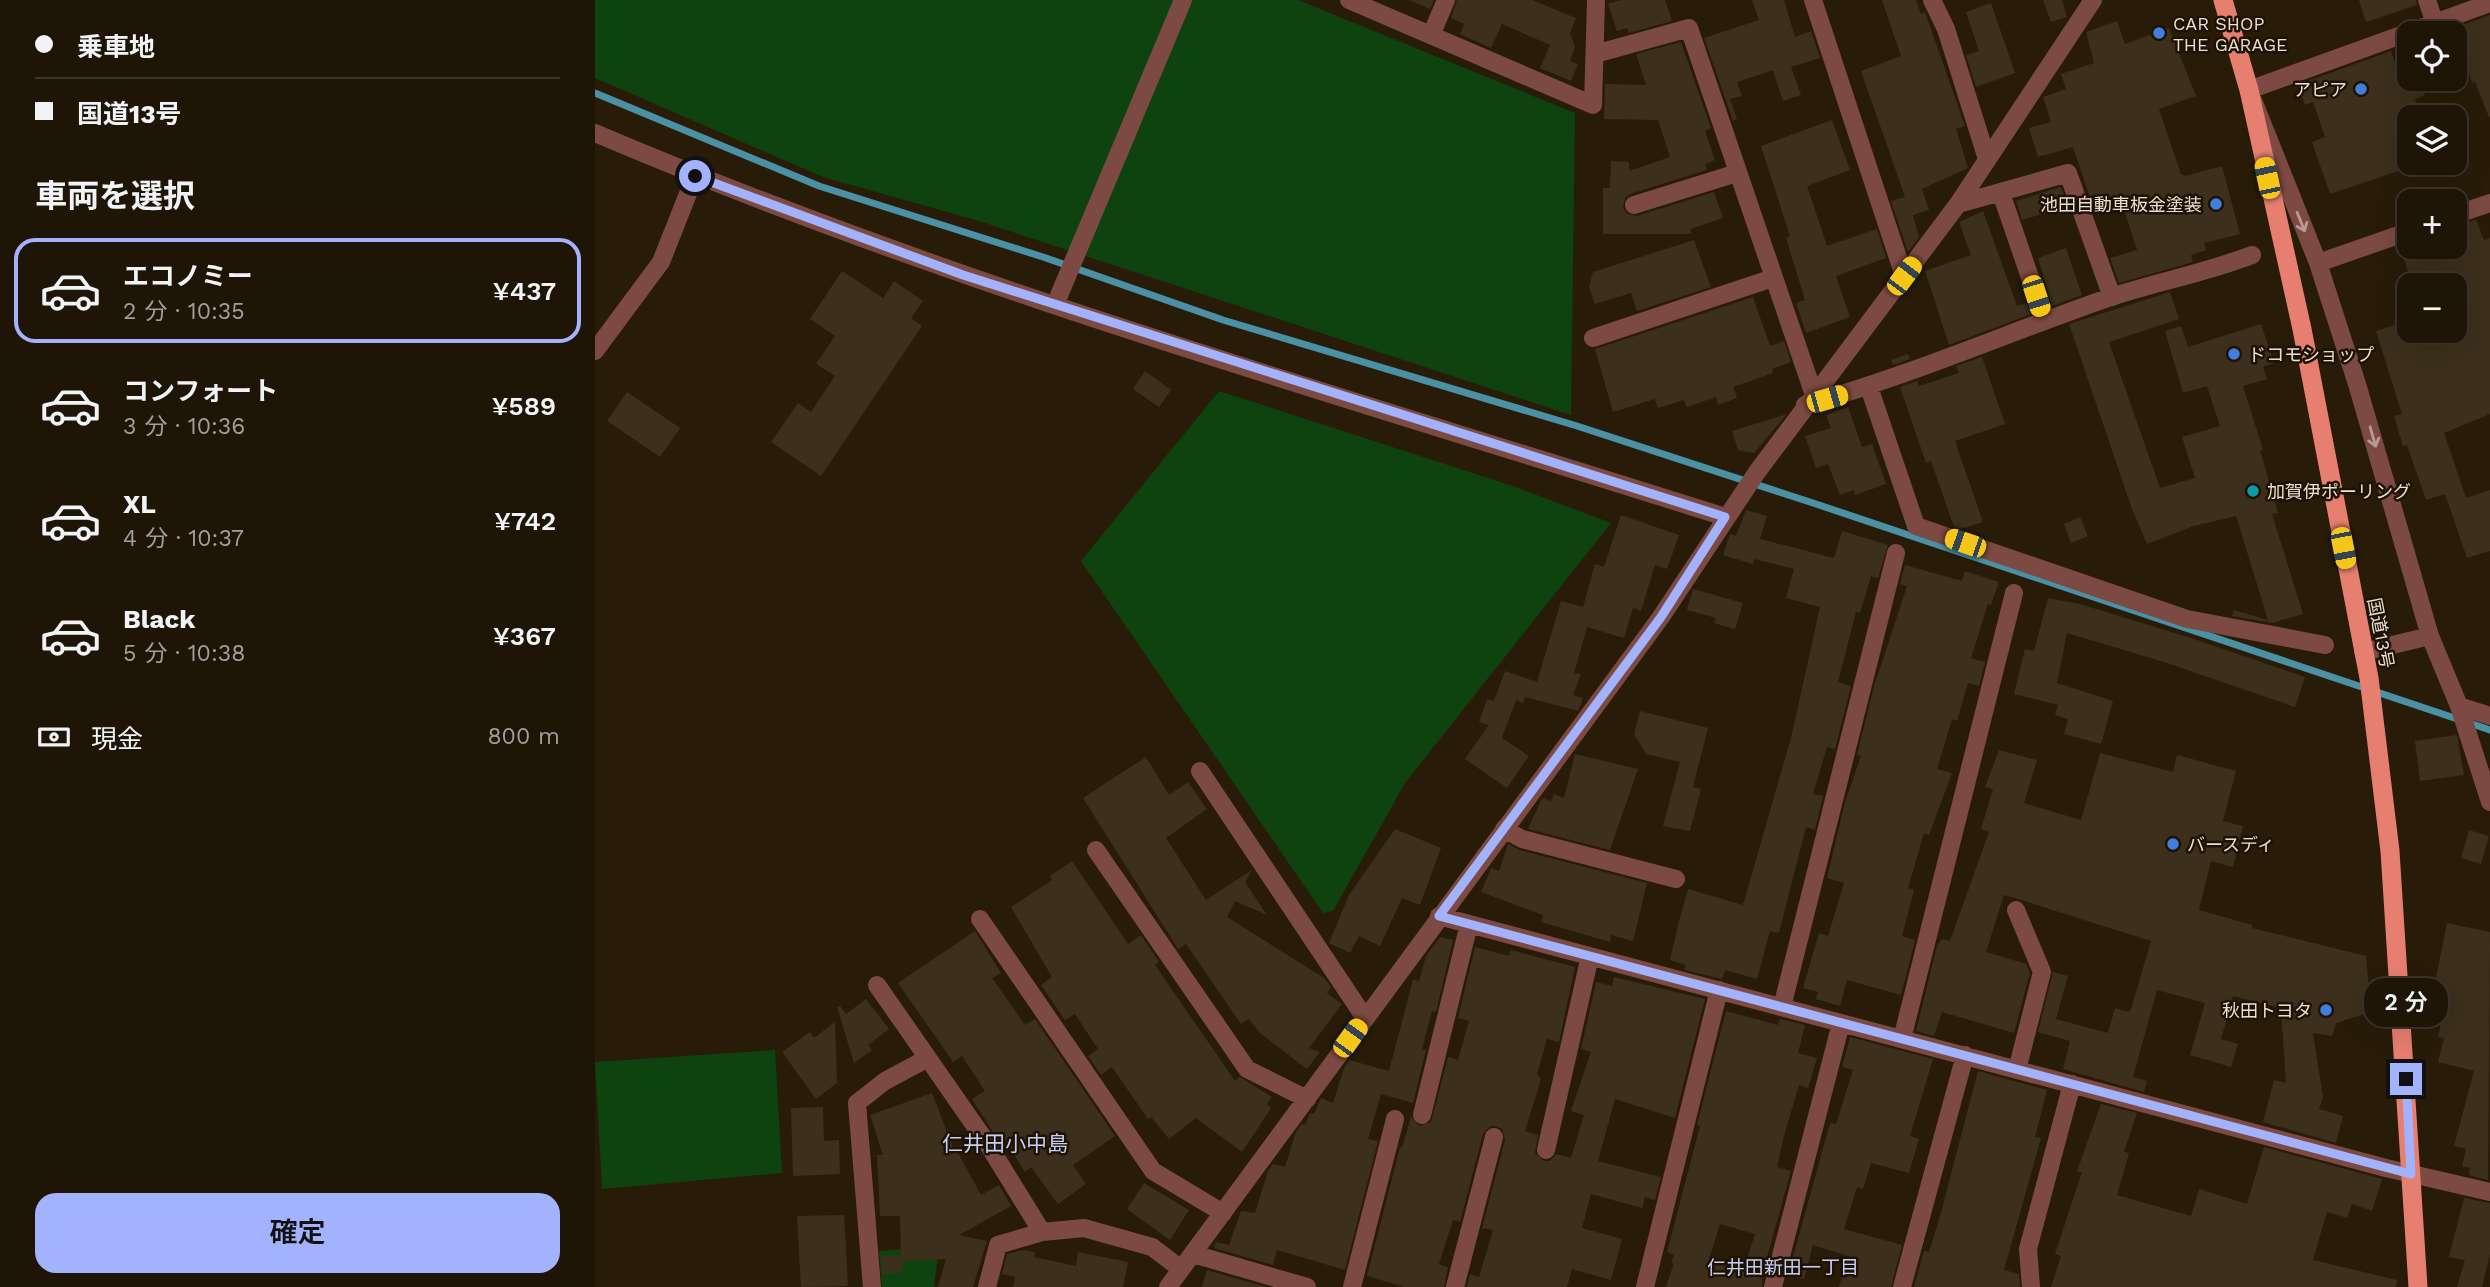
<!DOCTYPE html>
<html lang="ja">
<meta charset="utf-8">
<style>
:root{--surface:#1e1507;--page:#261e11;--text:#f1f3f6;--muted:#a19f9b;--line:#3c3428;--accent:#a2b2fd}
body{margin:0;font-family:"Work Sans","Noto Sans JP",sans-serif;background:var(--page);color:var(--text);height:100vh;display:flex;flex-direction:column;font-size:26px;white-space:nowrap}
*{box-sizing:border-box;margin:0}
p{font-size:23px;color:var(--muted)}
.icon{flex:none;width:38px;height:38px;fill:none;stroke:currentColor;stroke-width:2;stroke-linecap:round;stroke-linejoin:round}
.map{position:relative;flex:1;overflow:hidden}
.details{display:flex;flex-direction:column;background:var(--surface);width:595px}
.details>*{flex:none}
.top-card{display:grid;align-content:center;height:154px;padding:0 35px;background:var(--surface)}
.controls{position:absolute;left:1802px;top:21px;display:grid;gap:14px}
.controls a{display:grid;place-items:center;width:70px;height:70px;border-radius:14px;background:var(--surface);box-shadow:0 7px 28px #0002,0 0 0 2px var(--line);font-size:35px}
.end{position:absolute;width:32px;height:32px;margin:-16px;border:9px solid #a2b2fd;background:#111;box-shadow:0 0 0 4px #111}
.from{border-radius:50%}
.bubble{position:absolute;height:49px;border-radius:21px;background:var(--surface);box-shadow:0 7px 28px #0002,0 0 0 2px var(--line);font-size:23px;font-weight:600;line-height:49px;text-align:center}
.car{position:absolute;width:21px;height:42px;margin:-21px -10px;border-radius:9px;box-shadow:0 0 5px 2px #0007;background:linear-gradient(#f5c518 24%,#345 0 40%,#f5c518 0 76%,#345 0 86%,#f5c518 0)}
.top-card b{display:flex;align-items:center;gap:24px;height:66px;font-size:26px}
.top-card b+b{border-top:2px solid var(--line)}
.top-card i{width:18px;height:18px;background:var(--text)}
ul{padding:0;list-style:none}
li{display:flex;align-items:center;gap:21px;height:105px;margin:0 14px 10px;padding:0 21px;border:4px solid transparent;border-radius:21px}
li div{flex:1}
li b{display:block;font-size:26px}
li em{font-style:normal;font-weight:600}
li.current{border-color:var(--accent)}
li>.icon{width:63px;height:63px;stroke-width:1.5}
h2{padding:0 35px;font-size:32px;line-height:84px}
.pay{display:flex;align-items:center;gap:18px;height:77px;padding:0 35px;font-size:26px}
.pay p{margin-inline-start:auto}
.primary-button{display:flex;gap:14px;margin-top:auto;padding:14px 35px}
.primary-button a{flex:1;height:80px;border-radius:21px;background:var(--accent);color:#111;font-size:28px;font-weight:600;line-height:80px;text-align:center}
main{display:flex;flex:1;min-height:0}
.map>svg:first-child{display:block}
.green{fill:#0e420f}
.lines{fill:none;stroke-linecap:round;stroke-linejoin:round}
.stream{stroke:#4a91a6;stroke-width:7}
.building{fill:#3c2f1c;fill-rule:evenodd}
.minor{stroke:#7c4a42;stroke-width:18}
.tertiary{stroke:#7c4a42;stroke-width:18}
.trunk{stroke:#e67f70;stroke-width:19}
.oneway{stroke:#b79c92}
.route{stroke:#a2b2fd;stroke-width:9}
.shop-dot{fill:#3f7fe0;stroke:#1f1202;stroke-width:2.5}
.culture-dot{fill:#0f9aa8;stroke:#1f1202;stroke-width:2.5}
.labels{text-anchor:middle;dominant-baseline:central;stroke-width:5;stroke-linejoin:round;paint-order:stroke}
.poi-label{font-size:18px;fill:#e8dfd4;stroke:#1f1202;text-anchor:start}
.street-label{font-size:18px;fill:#e8dfd4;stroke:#1f1202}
.neighbourhood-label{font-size:19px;fill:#c4cff9;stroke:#1f1202}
.quarter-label{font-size:21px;fill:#c4cff9;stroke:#1f1202}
</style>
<main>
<section class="details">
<div class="top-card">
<b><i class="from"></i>乗車地</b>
<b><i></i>国道13号</b>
</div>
<h2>車両を選択</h2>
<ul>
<li class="current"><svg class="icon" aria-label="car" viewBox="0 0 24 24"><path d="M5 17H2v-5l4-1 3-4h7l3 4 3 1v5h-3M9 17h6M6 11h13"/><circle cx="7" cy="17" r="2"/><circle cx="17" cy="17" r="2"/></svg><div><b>エコノミー</b><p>2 分 · 10:35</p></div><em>¥437</em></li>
<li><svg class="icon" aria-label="car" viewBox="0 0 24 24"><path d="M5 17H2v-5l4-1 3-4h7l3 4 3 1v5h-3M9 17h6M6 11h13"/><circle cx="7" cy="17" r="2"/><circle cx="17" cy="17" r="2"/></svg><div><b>コンフォート</b><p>3 分 · 10:36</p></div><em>¥589</em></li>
<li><svg class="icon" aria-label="car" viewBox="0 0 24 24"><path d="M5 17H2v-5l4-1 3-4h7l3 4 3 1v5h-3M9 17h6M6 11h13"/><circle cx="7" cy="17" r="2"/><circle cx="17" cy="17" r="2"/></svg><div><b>XL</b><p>4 分 · 10:37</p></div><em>¥742</em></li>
<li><svg class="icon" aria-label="car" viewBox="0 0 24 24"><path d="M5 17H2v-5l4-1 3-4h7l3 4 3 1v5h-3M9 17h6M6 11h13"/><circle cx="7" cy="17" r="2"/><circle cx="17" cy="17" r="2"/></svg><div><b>Black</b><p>5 分 · 10:38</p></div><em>¥367</em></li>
</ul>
<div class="pay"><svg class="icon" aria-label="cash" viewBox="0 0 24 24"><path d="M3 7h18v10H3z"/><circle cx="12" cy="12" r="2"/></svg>現金<p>800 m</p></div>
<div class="primary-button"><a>確定</a></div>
</section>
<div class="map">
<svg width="1895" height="1287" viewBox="0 0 1895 1287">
<rect width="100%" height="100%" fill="#281c09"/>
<path class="green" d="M0,0H703L980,113L976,415L384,221L228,177L0,78Z
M624,391L915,485L1016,523L810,783L738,911L728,913L486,561Z
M180,1050L187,1173L7,1189L0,1062Z
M344,1246L339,1287H287L284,1251Z"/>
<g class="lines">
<path class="stream" d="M0,93L224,186L448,257L628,320L982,426L1218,503L1895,730"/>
</g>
<path class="building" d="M815,0H839L835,9Z
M862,0H937L981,18L975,33L980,47L975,61L983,64L976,81L945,68L955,45L907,24L896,48L865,34L869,24L856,18Z
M1026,0H1070L1077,21L1034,33L1032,28L1022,31L1013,4Z
M1157,0H1189L1200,37L1216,31L1225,58L1196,67L1206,95L1188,101L1178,70L1142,82L1147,96L1135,99L1142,119L1138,121L1109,38L1164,20Z
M1287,0H1321L1326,14L1330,12L1370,126L1361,129L1373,168L1327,189L1334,210L1318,215L1324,237L1313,252L1296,201L1310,197L1266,71L1306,56Z
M1448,0H1467L1472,17L1456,22Z
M1764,0H1821L1822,5L1771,22Z
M1396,3L1420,73L1381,87L1371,55L1384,51L1371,12Z
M1895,15V116L1894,117L1880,82L1877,83L1859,28Z
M1522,21L1530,44L1574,28L1601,96L1564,109L1586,174L1590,176L1627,166L1645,234L1609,243L1611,250L1596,255L1598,262L1524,283L1515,258L1542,250L1526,200L1499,209L1478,147L1443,157L1434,128L1456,122L1448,97L1471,89L1466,74L1499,63L1491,32Z
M1086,42L1116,128L1110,131L1120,160L1110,164L1112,170L1035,194L1030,198L1028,208L1032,214L1042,216L1119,192L1128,218L1095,229L1097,234H1008V188H1015L1016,161L1034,162V171L1075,157L1063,120L1009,119L1010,84L1051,85L1041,54Z
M1796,51L1803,73L1815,69V79H1824L1830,95L1820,99L1827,117H1815V167L1735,194L1717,142L1730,137L1718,102L1710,105L1702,85Z
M1237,120L1255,170L1212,186L1232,246L1282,229L1291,258L1241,276L1255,317L1211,333L1201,303L1210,300L1191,238L1195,236L1166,146Z
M1466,187L1473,206L1427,220L1421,201Z
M1388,211L1422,306L1432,303L1436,314L1354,345L1330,271L1376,255L1364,222Z
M1881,220L1889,240L1895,238V414L1849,433L1871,498L1895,490V551L1872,558L1850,494L1831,500L1812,445L1808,446L1799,416L1807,414L1781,331L1815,320V331H1860V285H1837L1832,271L1815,277L1806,250L1816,247H1860V226Z
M1099,240L1116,287L1042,311L1036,293L1000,304L994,287L998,272Z
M1471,248L1487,295L1457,306L1443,258Z
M247,271L288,298L299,281L328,301L316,318L327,326L226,476L176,442L203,403L216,412L240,376L221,364L240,336L215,319Z
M1575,292L1584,319L1514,342L1565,488L1600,478L1587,437L1625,426L1612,386L1588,393L1570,331L1586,326L1593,347L1666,324L1679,363L1668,367L1672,379L1648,386L1668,450H1665L1683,513L1677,514L1708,614L1677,623L1637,616L1639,610L1673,620L1641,516L1599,526L1552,544L1537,509L1474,324Z
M1158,297L1175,346L1189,341L1196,362L1177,369L1178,373L1138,387L1142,398L1123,405L1121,397L1092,407L1089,400L1063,408L1060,399L1018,412L1000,349Z
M1313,354L1315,359L1298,365L1296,360Z
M1387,357L1410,424L1360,441L1388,522L1366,529L1359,527L1336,461L1331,463L1305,387L1322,381L1324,386L1364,373L1361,366Z
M550,371L576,390L564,407L538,389Z
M32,392L85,428L65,457L12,421Z
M1253,407L1267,447L1277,444L1291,484L1260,495L1259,490L1245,495L1233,464L1221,468L1210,436L1236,428L1231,415Z
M1192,414L1159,453L1143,450L1137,431Z
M1151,510L1172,516L1165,539L1239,558L1247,531L1293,545L1283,578L1276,576L1265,613L1261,612L1243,682L1256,686L1240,749L1232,747L1218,794L1228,796L1220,830L1211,827L1184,933L1175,931L1162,979L1130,970L1127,979L1089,970L1091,965L1075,960L1084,921L1093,889L1148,905L1196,738L1225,607L1191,598L1199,569L1159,559L1158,564L1128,555L1135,534L1141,536Z
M1026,515L1084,535L1072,569L1060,565L1046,611L1038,608L1029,638L992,627L979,673L986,674L978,695L988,698L983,711L930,697L928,703L921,700L907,738L934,756L912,788L870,759L894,725L884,722L892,699L899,701L910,671L942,682L966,601L988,607L1000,564L1009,567Z
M1485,517L1493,536L1476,543L1469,524Z
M1310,565L1367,581L1370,571L1404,582L1396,605L1393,604L1376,658L1390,662L1384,686L1373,683L1362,721L1357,719L1342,769L1357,773L1334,835L1329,833L1313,888L1319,890L1307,936L1320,940L1306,995L1252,980L1245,1006L1221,999L1223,992L1208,988L1224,933L1233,936L1249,883L1232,878L1250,802L1266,756L1262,755L1279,686L1312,586L1305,584Z
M1098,589L1148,603L1140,629L1119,623L1121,618L1092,610Z
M1453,598L1485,604L1596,638L1710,677L1700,707L1569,662L1472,633L1462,683L1518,701L1506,744L1469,734L1473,719L1460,715L1463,705L1419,694L1430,649L1439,651Z
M1045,711L1113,728L1098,787L1106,789L1095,831L1068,826L1085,762L1051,754L1039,734Z
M1862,735L1869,775L1825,781L1820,741Z
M1404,750L1442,760L1429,803L1486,820L1505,753L1578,772L1582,755L1641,771L1628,821L1648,826L1638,867L1616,861L1604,910L1657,925V928L1771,956L1776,1012L1741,1023L1737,1036L1718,1033L1728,1097L1724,1109L1748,1116L1741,1143L1668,1122L1679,1080L1691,1083L1686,1008L1638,996L1626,1039L1643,1044L1636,1067L1595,1055L1610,1003L1562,990L1538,1077L1552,1081L1549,1092L1468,1069L1475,1041L1443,1032L1458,972L1473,976L1461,1019L1513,1033L1520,1008L1534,1012L1536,1009L1556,941L1423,899L1409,895L1391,952L1431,964L1435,973L1419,1033L1347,1012L1339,1036L1321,1031L1342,946L1347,939L1355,941L1394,832L1386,829L1398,789L1390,787Z
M980,754L1043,769L1015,850L933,829L947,798L956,801L959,794L969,798Z
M551,757L574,795L593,782L612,809L571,838L611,900L657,870L650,882L672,915L640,901L632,917L729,978L736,987L732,993L747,1004L714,1048L725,1052L712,1069L665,1033L654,1019L646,1024L591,944L583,949L488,798Z
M800,829L846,848L825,905L807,898L785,946L764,936L755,953L734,943L754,895Z
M1874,830L1894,836L1886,864L1866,858Z
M913,844L924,850L1052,883L1038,941L1016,935L1015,942L946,922L948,915L886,892L896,868L904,871Z
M477,861L533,944L546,935L564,962L560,965L640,1081L645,1077L677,1097L672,1104L676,1108L647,1152L601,1118L574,1139L556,1117L553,1119L517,1067L506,1075L493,1056L503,1049L480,1014L470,1020L446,985L457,977L416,907L457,880L455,876Z
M1852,923L1895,932L1893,1180L1874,1175L1875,1168L1867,1166L1871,1149L1859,1146L1879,1071L1843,1062L1849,1038L1843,1037L1850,1002L1845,1001L1847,990L1839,988Z
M380,931L406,973L397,978L430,1025L440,1019L520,1136L478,1165L491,1184L463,1204L436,1167L430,1172L410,1140L405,1143L377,1099L390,1091L367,1056L358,1062L303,983Z
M845,937L858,940L841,1012L837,1011L827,1049L831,1050L818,1103L786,1094L773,1139L783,1141L750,1270L682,1250L678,1265L619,1248L621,1242L634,1245L646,1211L660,1213L673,1171L678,1164L690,1167L701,1132L707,1124L710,1125L715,1113L719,1114L726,1098L738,1103L749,1068L754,1060L794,1071L818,980L824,981L831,956Z
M880,947L914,956L916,950L980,967L964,1042L952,1039L942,1074L946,1079L930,1131L943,1135L940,1153L949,1161H955L961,1154L976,1158L989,1115L976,1111L996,1052L986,1049L1001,982L1017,986L1019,977L1110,999L1080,1118L1020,1099L1003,1161L1066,1177L1060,1200L1050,1197L1047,1208L996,1194L987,1228L1027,1239L1016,1280L977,1269L972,1287H872L875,1274L884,1277L898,1230L887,1228L910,1140L907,1129L901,1126H895L888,1134L865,1222L858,1220L844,1264L853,1267L849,1287H809L772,1276L805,1147L807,1148L816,1117L824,1126L836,1122L853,1057L863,1060L874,1021L863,1018Z
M271,999L294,1029L273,1045L277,1050L259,1063L242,1007L245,1006L251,1014Z
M1131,1011L1183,1025L1185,1019L1210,1025L1203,1053L1222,1058L1213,1088L1204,1085L1190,1132L1182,1167L1196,1171L1167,1275V1287H1071L1079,1263H1076L1079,1255L1072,1252L1105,1126L1102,1125ZM1125,1224L1160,1234L1149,1269L1114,1259Z
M240,1022L242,1083L221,1099L187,1052L215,1032L219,1038Z
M1255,1037L1338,1059L1315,1136L1324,1139L1314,1173L1276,1163L1268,1189L1262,1187L1249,1229L1307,1245L1296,1287H1244L1253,1256L1218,1245L1209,1279L1193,1275L1235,1123L1241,1124L1258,1070L1247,1067Z
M1383,1071L1452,1090L1440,1137L1446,1138L1409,1270L1424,1274L1425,1287H1319L1329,1251L1334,1252L1344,1220Z
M337,1093L359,1150L361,1149L386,1195L404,1185L416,1206L364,1235L392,1241L378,1287H343L351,1259L307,1261V1273L287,1274V1256L306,1255L305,1216H285L282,1155H288L275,1115Z
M1506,1104L1542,1113L1529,1152L1534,1153L1522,1195L1596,1216L1604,1189L1652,1204L1669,1147L1787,1179L1777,1211L1757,1204L1752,1218L1732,1212L1718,1260L1802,1280L1801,1287H1456L1466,1256L1460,1254L1487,1172L1482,1171Z
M228,1107L229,1141L244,1140L245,1174L198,1176L196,1108Z
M549,1183L594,1210L575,1240L532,1209Z
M1869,1198L1895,1203V1254L1887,1287H1862L1870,1260L1854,1257Z
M249,1215L253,1286L206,1287L202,1216Z
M428,1250L440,1252L439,1257L481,1266L483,1252L533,1262L528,1287H418L420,1277L407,1274L412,1254Z
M612,1270L671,1287H607Z"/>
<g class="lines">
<path class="minor" d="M754,0L998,105L1001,0
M1218,0L1309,276
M1337,0L1351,29L1392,159
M1832,0L1840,24
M837,33L851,0
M1000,54L1094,28L1219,395
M1406,193L1450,321
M1363,204L1473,173L1517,297
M1039,205L1142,173
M1860,215L1895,203
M1723,263L1815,231
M460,305L588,0
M998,338L1178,278
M0,351L66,262L100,176
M1274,387L1321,526L1592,619L1730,645
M1210,405C1314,376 1412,333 1513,298C1561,282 1610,273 1657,255
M1835,636L1762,384L1723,263L1654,90L1895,3
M1768,652L1835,636L1864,706L1895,802
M1864,706L1895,716
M605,771L770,1018
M909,829L927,839L1081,879
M501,850L652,1069L712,1099
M1421,910L1447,972L1422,1070
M844,916L1791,1168L1895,1192
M385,919L558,1171L628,1213
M282,985L394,1146L447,1232L489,1228L557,1247L586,1269
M1187,1007L1301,553
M1307,1039L1419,593
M827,1115L874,924
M951,1150L995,956
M598,1254L712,1287
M277,1287L262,1103L290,1081L333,1058
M392,1287L403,1245L447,1232
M573,1287L1066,617L1162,472L1363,204L1498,0
M757,1287L800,1119
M860,1287L899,1137
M1050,1287L1124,990
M1178,1287L1246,1023
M1307,1287L1370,1055
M1436,1287L1433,1249L1477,1084"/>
<path class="tertiary" d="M0,133C366,289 751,397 1130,517"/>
<path class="trunk" d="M1628,0L1654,90L1707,329L1774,678L1795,851L1823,1287"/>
</g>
<defs><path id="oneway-shaft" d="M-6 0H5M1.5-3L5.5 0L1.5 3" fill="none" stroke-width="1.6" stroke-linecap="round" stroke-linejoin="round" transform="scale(1.75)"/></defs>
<g class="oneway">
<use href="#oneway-shaft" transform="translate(1706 222) rotate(68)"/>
<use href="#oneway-shaft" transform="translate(1778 437) rotate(74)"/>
</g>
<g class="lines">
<path class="route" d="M100,176L368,275L1130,517L1066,617L844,916L1816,1174L1811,1079"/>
</g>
<g class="shop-dot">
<circle cx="1564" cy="33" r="7"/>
<circle cx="1766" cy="89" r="7"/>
<circle cx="1621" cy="204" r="7"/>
<circle cx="1639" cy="354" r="7"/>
<circle cx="1578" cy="844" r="7"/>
<circle cx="1731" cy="1010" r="7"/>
</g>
<circle class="culture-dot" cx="1658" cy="491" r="7"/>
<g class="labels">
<g class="poi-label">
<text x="1578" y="23">CAR SHOP<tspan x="1578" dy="21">THE GARAGE</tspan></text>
<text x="1752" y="89" text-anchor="end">アピア</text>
<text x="1607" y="204" text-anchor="end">池田自動車板金塗装</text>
<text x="1653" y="354">ドコモショップ</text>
<text x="1672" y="491">加賀伊ポーリング</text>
<text x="1592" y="844">バースディ</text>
<text x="1717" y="1010" text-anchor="end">秋田トヨタ</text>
</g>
<g class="street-label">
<text transform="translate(1786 633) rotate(79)">国道13号</text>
</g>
<g class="neighbourhood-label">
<text x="1188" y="1267">仁井田新田一丁目</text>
</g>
<g class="quarter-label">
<text x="410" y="1143">仁井田小中島</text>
</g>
</g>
</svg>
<div class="controls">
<a><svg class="icon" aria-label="locate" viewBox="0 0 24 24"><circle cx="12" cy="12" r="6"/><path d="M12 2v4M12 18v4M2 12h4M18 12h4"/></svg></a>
<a><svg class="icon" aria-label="layers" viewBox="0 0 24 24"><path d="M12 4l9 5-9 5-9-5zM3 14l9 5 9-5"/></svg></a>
<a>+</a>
<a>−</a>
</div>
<i class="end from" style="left:100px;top:176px"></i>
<i class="end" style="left:1811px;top:1079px"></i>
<div class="bubble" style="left:1769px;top:978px;width:84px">2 分</div>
<i class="car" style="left:1672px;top:178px;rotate:348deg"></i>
<i class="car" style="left:1309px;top:276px;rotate:37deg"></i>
<i class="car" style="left:1441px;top:296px;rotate:162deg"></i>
<i class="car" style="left:1232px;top:399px;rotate:74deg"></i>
<i class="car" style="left:1370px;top:543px;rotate:289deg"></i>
<i class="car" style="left:1748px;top:548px;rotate:169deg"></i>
<i class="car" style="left:755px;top:1038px;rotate:36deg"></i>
</div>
</main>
